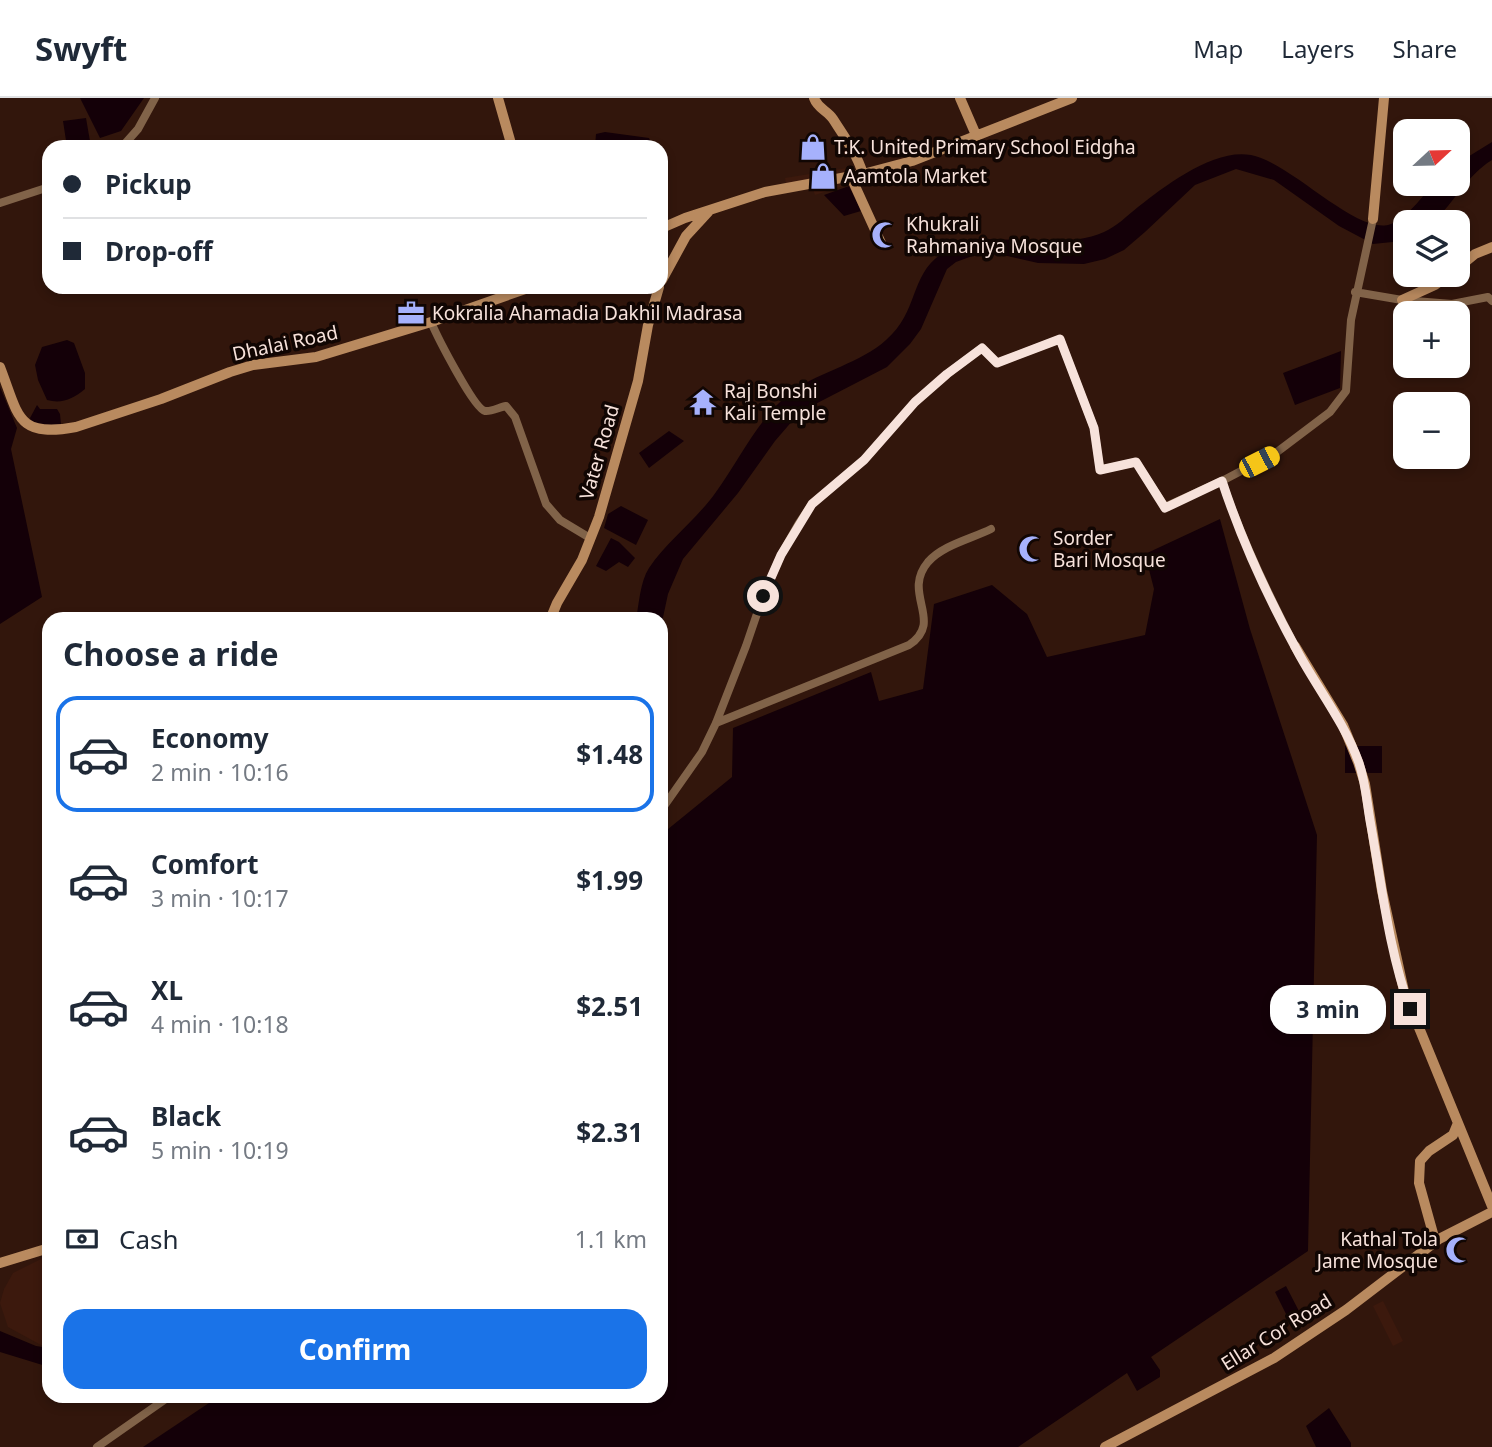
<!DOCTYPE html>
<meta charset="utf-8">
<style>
:root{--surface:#fff;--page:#f2f2f3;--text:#1f2937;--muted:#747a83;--line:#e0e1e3;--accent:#1a73e8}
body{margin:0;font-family:"Noto Sans",sans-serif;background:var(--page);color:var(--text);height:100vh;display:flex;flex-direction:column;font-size:26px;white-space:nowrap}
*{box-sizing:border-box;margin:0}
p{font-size:23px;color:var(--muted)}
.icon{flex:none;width:38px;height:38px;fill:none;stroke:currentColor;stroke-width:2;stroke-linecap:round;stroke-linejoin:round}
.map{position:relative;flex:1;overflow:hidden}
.panel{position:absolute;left:42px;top:514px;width:626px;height:791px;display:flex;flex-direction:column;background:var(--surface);border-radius:21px;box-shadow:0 4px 10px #0003}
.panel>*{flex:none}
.banner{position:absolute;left:42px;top:42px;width:626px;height:154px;border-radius:21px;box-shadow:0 4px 10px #0003;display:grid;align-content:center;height:154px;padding:0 21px;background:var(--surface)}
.needle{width:46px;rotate:68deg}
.buttons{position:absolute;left:1393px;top:21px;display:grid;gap:14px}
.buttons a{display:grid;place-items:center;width:77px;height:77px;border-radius:14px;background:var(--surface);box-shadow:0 4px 10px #0003;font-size:35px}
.end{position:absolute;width:32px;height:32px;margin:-16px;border:9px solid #f7e2db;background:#111;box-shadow:0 0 0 4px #111}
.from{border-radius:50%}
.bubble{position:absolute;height:49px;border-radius:21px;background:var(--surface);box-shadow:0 4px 10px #0003;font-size:23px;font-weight:700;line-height:49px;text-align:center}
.car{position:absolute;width:21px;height:42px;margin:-21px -10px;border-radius:9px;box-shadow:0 0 5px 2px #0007;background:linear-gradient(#f5c518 24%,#345 0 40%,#f5c518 0 76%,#345 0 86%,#f5c518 0)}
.banner b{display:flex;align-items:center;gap:24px;height:66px;font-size:26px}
.banner b+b{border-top:2px solid var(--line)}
.banner i{width:18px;height:18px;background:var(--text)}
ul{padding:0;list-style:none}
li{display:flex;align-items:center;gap:21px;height:116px;margin:0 14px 10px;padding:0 7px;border:4px solid transparent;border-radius:21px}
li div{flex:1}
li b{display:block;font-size:26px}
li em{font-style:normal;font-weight:700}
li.active{border-color:var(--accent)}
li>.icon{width:63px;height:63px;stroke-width:1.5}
h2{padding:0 21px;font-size:32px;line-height:84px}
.pay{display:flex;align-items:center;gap:18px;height:77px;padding:0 21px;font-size:26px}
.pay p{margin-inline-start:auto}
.action{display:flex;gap:14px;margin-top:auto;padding:14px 21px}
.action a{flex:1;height:80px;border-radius:21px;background:var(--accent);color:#fff;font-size:28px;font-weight:700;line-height:80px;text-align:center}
header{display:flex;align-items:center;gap:42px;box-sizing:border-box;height:98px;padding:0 35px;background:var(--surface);border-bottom:2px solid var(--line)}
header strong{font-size:33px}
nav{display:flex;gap:38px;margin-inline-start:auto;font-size:24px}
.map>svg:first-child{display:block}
.built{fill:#3c190d}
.water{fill:#140008}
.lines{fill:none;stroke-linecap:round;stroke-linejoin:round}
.street{stroke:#816349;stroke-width:8}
.secondary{stroke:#b98a5f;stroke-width:10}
.route{stroke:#f7e2db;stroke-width:9}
.labels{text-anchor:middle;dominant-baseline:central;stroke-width:7;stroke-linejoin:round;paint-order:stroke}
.poi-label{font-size:19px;fill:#f7e2db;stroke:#110603;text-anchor:start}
.street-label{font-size:19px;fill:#f7e2db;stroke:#110603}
</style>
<header>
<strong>Swyft</strong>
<nav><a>Map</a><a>Layers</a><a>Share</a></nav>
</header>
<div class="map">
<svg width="1492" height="1349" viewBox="0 0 1492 1349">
<rect width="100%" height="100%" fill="#32160c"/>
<path class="built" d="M860,68L861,75L846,78L850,86L815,97L811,85L786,87L785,80Z
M49,1157V1247H41L8,1229L0,1205L4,1191L13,1175Z
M1383,1203L1403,1243L1393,1248L1373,1208Z"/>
<path class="water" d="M80,0H144L121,33L100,40Z
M86,20L91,49H67L63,23Z
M605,34L649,40L653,49H595L596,36Z
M1492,44V62C1466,78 1455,104 1433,124H1405V142L1402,143L1373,146L1339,128L1274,82L1236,71L1195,87L1145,134L1124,152L1105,161L1084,166L1038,165L986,153L956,164L947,171L921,231L910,246L887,269L800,314L775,343L738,395L683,461L668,496L662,524V522H636C639,506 640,484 649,470C668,442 697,421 716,394C740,361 759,318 793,293C821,273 861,265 886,242C927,206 902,162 972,142C1013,138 1066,151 1104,134C1116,129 1128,117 1138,109C1166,87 1214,50 1251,57C1291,64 1358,139 1391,126C1408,119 1422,99 1433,86H1458V65Z
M849,88L861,113L844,118L824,97Z
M67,242L74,245L85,275V291C73,301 62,306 47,302L38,282L35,267L42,249Z
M1341,253L1340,290L1295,307L1283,275Z
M0,289L17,330L11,351L42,499L0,526Z
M37,307L40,311H57L60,316L61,326L51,330L31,323L30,320Z
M669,333L684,343L649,370L639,355Z
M621,408L648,422L636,447L604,430L608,416Z
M1220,421L1250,531L1317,737L1308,1153L1151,1259L1160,1272V1279L1137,1293L1127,1275L1018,1349H143L218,1299L662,1298V736L732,679L733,630L871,574L879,603L923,591L934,506L992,487L1027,516L1047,559L1145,537L1154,491L1145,456Z
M611,440L619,444L635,460L628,469L619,464L606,473L596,468Z
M1345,648H1382V675H1345Z
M1286,1188L1302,1219L1294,1224L1288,1220L1275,1194Z
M0,1233L36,1248L49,1250V1269L0,1254Z
M1329,1310L1351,1345V1349H1316L1306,1328Z"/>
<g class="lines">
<path class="street" d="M122,49L138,31L155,0
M0,105L49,89
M1355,194L1402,202L1452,206L1488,199L1492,203
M431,224C437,238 474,311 485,313C491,314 500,309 506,308L515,319L546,406L560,422L590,440
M1295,548C1267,494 1241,440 1222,383L1277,354L1330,314L1346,293L1351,222L1373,121
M716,625L909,547C945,523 901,496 928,464C943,447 971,441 991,431
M662,711L702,654L716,625L746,548L763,498L781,457L799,425L812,406L864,362L915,304L947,276L982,250L997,265L1060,241L1094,330L1100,372L1136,364L1165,409L1222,383
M97,1349L170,1298"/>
<path class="secondary" d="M498,0L512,49
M814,0C818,11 827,12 833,21C844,38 857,56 863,76
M960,0L976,37
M850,77L881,145
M1373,121L1384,0
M662,130L685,120L765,94L863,76L912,63L1072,0
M1458,170L1475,156L1492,149
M662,182L686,138L709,113
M1402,202L1435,187L1449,177
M0,269C19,318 16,340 76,329L161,301L230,274L253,267L316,259L431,224L531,189
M550,522L557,505L582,462L599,419L638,283L648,227L659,189
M1295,548L1343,627L1358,664L1365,686L1382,793L1404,893L1492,1108
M1434,1139L1419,1085L1420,1063L1429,1053L1453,1037L1458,1025
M0,1165L49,1150
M1105,1349L1274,1260L1346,1212L1439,1141L1492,1114"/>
</g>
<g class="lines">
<path class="route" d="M763,498L781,457L812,406L864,362L915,304L947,276L982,250L997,265L1060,241L1094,330L1100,372L1136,364L1165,410L1222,383C1242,444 1269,502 1300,558C1320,594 1345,626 1359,665C1366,686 1367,707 1371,728C1382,789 1389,853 1410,911"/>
</g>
<defs>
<symbol id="shop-bare" viewBox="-9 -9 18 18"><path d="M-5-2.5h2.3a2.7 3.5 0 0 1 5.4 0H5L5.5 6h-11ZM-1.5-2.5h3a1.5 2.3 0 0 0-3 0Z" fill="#a6b1fc" stroke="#110603" stroke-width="2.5" paint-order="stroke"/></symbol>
<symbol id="mosque-bare" viewBox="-9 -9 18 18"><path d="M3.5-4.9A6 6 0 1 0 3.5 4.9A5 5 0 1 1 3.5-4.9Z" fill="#a6b1fc" stroke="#110603" stroke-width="2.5" paint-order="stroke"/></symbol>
<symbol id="office-bare" viewBox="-9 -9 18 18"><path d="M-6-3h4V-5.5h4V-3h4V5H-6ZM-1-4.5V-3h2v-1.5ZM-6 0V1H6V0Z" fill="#a6b1fc" stroke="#110603" stroke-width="2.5" paint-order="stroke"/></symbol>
<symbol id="temple-bare" viewBox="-9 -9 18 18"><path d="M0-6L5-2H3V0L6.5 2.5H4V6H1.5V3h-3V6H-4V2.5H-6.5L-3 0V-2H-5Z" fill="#a6b1fc" stroke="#110603" stroke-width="2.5" paint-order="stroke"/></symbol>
</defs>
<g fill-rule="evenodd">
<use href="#shop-bare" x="794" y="30" width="38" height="38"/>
<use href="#shop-bare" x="804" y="59" width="38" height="38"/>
<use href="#mosque-bare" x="866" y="118" width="38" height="38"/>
<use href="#office-bare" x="392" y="196" width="38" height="38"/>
<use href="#temple-bare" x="684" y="285" width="38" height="38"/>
<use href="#mosque-bare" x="1013" y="432" width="38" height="38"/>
<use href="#mosque-bare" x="1440" y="1133" width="38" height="38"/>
</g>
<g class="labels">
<g class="poi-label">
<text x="834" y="49">T.K. United Primary School Eidgha</text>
<text x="844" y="78">Aamtola Market</text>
<text x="906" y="126">Khukrali<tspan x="906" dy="22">Rahmaniya Mosque</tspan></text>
<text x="432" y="215">Kokralia Ahamadia Dakhil Madrasa</text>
<text x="724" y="293">Raj Bonshi<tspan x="724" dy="22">Kali Temple</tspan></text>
<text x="1053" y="440">Sorder<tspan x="1053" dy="22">Bari Mosque</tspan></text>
<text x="1438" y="1141" text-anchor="end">Kathal Tola<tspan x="1438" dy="22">Jame Mosque</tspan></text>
</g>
<g class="street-label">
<text transform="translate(285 245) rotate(-12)">Dhalai Road</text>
<text transform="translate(599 354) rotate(-74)">Vater Road</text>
<text transform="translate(1276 1234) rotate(-32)">Ellar Cor Road</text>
</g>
</g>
</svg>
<div class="buttons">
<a><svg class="needle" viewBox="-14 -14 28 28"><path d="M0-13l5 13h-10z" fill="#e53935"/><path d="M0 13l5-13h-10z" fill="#747a83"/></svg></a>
<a><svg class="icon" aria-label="layers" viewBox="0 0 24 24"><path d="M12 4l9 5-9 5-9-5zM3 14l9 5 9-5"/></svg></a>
<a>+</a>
<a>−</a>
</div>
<i class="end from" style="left:763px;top:498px"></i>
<i class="end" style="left:1410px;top:911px"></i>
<div class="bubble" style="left:1270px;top:887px;width:116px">3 min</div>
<i class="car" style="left:1259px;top:364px;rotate:63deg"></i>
<div class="banner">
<b><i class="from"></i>Pickup</b>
<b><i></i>Drop-off</b>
</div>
<section class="panel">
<h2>Choose a ride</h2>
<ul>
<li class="active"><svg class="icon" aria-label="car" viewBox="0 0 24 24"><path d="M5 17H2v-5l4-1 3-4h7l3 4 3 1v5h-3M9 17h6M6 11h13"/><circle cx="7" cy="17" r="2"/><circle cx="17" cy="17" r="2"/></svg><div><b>Economy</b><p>2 min · 10:16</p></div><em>$1.48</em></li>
<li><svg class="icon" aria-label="car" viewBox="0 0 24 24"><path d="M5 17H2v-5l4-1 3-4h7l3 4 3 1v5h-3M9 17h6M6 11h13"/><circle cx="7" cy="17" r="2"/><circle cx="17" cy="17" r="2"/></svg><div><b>Comfort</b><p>3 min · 10:17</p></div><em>$1.99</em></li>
<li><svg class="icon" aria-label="car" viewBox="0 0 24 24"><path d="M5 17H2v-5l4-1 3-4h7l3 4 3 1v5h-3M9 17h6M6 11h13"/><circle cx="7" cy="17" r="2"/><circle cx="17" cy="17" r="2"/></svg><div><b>XL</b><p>4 min · 10:18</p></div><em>$2.51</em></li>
<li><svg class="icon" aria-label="car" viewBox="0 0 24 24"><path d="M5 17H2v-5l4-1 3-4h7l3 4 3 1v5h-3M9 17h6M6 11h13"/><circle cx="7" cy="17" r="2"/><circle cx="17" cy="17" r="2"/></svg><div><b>Black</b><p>5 min · 10:19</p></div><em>$2.31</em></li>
</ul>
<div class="pay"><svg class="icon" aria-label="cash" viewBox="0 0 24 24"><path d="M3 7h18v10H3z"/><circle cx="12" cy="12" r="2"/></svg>Cash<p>1.1 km</p></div>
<div class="action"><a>Confirm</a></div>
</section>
</div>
